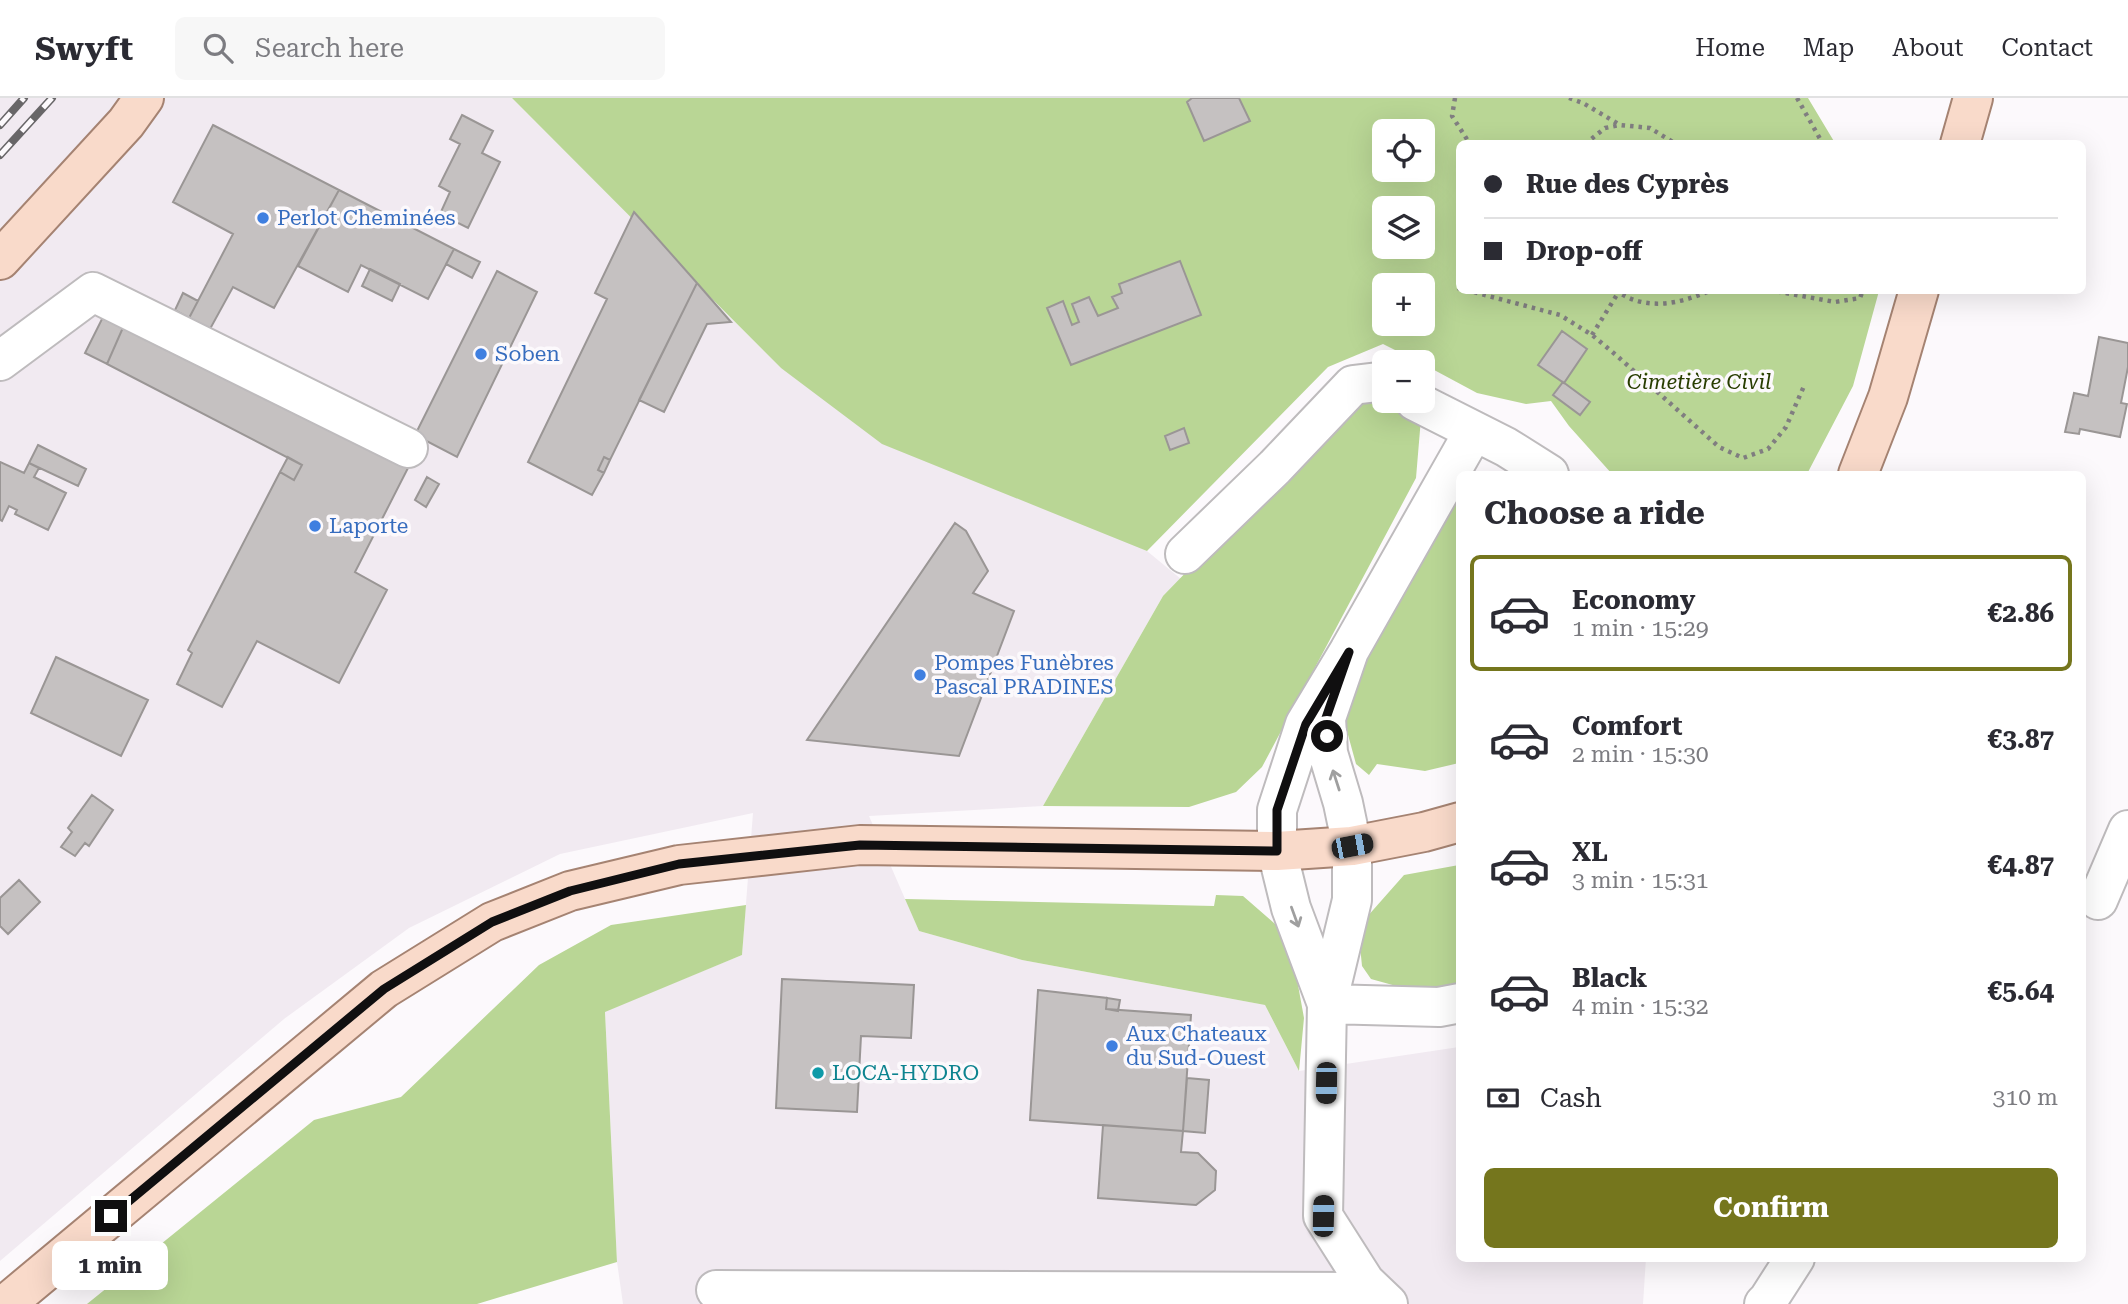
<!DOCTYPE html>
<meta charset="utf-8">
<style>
:root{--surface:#fff;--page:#f7f7f7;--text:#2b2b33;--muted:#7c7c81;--line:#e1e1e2;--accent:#75761d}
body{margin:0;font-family:"Roboto Serif",serif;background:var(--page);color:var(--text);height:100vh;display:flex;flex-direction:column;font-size:26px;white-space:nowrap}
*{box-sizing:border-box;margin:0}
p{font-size:23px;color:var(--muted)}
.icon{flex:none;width:38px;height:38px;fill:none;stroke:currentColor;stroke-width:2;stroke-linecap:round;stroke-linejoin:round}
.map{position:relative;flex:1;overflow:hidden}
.details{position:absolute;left:1456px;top:373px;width:630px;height:791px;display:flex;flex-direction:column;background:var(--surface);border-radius:10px;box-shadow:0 7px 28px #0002}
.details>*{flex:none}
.banner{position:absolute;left:1456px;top:42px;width:630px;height:154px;border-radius:10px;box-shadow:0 7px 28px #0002;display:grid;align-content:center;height:154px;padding:0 28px;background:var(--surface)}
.buttons{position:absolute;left:1372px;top:21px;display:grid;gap:14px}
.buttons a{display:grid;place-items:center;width:63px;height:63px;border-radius:10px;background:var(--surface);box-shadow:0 7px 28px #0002;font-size:35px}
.end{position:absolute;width:32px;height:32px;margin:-16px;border:9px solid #100f10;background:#fff;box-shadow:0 0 0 4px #fff}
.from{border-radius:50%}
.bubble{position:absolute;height:49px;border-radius:10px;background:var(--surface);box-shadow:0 7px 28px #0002;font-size:23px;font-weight:700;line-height:49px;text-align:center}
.car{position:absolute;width:21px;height:42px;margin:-21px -10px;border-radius:9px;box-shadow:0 0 5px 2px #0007;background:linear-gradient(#222 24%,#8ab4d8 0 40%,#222 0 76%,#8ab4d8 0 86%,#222 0)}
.banner b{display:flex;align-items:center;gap:24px;height:66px;font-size:26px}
.banner b+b{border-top:2px solid var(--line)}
.banner i{width:18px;height:18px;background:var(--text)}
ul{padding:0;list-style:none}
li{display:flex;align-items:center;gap:21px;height:116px;margin:0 14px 10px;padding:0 14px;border:4px solid transparent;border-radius:10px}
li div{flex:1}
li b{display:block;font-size:26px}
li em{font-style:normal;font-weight:700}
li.selected{border-color:var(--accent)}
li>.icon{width:63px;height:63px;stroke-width:1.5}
h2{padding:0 28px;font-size:32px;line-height:84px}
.pay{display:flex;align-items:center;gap:18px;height:77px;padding:0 28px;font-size:26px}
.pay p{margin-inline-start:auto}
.action{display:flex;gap:14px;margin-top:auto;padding:14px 28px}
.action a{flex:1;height:80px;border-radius:10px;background:var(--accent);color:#fff;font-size:28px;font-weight:700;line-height:80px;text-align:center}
header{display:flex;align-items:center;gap:42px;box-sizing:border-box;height:98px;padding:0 35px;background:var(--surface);border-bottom:2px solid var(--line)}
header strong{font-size:33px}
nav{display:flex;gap:38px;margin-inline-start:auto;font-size:24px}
.search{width:490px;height:63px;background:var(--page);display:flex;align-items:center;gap:18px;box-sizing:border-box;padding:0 24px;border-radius:10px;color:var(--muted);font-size:26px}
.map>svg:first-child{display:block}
.built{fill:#f1eaf1}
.green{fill:#b9d695;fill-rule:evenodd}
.building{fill:#c5c1c1;stroke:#9a9695;stroke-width:2}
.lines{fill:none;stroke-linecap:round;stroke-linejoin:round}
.minor-casing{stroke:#bebbbd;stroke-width:42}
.major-casing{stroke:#a58372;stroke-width:42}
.path{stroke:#807e80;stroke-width:4.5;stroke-dasharray:3.5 5;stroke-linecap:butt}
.minor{stroke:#fff;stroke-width:38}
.major{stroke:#f9daca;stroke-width:38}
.rail-casing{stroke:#686668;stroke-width:8}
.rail{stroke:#fcf9fc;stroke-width:5;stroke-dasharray:16;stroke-linecap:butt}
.oneway{stroke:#9f9f9f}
.route{stroke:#100f10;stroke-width:9}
.shop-dot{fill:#3f7fe0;stroke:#fcf9fc;stroke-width:2.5}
.culture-dot{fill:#0f9aa8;stroke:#fcf9fc;stroke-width:2.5}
.labels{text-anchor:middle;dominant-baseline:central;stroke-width:7;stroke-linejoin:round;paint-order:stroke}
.shop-label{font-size:21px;fill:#366cbe;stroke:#fcf9fc;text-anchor:start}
.park-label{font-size:21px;font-style:italic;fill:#283d00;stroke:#fcf9fc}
.culture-label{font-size:21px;fill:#0d838f;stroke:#fcf9fc;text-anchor:start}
</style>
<header>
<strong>Swyft</strong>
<div class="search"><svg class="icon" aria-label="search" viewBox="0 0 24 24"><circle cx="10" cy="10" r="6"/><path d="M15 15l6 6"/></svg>Search here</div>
<nav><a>Home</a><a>Map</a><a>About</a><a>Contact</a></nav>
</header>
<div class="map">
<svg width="2128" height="1206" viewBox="0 0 2128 1206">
<rect width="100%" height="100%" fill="#fcf9fc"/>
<path class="built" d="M0,0H512L781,270L1147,453L1181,481L1163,498L1043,708L869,718L919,833L1022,862L1265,907L1299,973L1459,949L1460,1160H1646L1643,1206H623L617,1164L605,913L742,857L753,715L560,756L409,830L284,921L0,1163Z"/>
<path class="green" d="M512,0H1808L1835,45L1460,46V192L1879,193L1853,288L1807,376H1612L1569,328L1551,303L1526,306L1477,295L1423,266V264H1419L1383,246L1328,269L1147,453L882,346L781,270ZM1384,33H1423V72H1384ZM1384,110H1423V149H1384ZM1384,187H1423V226H1384Z
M1358,304L1402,305L1421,320L1416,380L1262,669L1236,694L1189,709L1043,708L1163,498L1327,329Z
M1459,400V665L1425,673L1377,666L1369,677L1356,666L1342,615L1363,564Z
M1459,767V891L1425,896L1371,881L1362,868L1360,848L1366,820L1404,777Z
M1216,797L1243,798L1282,832L1294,865L1304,920L1299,973L1265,907L1022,862L919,833L905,801L1214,808Z
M746,807L742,857L605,914L617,1164L477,1206H87L314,1022L401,999L539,867L611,827Z"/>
<path class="building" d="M1192,0H1239L1250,23L1204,43L1187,4Z
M462,17L493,33L482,55L500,64L468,130L440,116L450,94L439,88L460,46L450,41Z
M213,27L339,92L274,210L233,189L210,231L189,220L233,136L173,104Z
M339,92L454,151L428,201L361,167L348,194L298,168Z
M634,114L697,185L610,362L604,359L598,372L604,375L592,397L528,364L607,201L595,195Z
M454,151L480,164L472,180L446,166Z
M1180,163L1201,217L1071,267L1047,210L1063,203L1072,227L1079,224L1072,206L1089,199L1098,218L1118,210L1112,199L1122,195L1119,186Z
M370,171L400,186L392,203L362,188Z
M497,173L537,194L457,359L415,337Z
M697,185L731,224L707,226L664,314L639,302Z
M183,195L198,203L189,220L175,212Z
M105,215L125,225L107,266L85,255Z
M125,225L408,370L355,474L387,492L339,585L257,543L222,609L177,586L192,555L188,552L280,374L294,382L302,367L107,266Z
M1562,233L1587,251L1564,285L1538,267Z
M2099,239L2128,245V269L2121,305L2127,306L2120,339L2080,331L2079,336L2065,334L2074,295L2088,298Z
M1563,284L1590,304L1580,317L1553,297Z
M1184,330L1189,345L1170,352L1165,338Z
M38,347L86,371L78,388L29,365Z
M288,359L302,367L294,382L280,374Z
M604,359L610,362L604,375L598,372Z
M0,364L24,375L29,365L39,370L34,379L66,395L48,432L15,416L17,412L9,408L2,423L0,422Z
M427,379L439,386L426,409L415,402Z
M955,425L966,433L988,473L973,495L1014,513L959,658L807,642Z
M56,559L148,602L121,658L31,615Z
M92,697L113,712L89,748L85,745L75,758L61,749L72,734L68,730Z
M19,782L40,804L8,836L0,828V800Z
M782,881L914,887L911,940L861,938L857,1014L776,1010Z
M1038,892L1107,900L1106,911L1191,917L1183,1033L1030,1022Z
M1107,900L1120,902L1118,913L1106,911Z
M1187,980L1209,982L1205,1035L1183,1033Z
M1103,1027L1183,1033L1181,1054L1198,1055L1216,1073L1215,1092L1196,1107L1098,1100Z"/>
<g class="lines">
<defs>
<path id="minor" d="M0,263L93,194L408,350
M1415,303L1506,349L1549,376
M1185,456L1275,369L1353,287L1378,284L1384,287
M1349,553L1326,620L1328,655L1343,705L1352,748V802L1327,906L1323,1118L1365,1184L1388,1206
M2098,802L2128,732
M1327,906L1291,810L1277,753V712L1305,626L1349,553L1474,333
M1327,906L1439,909L1460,905
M716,1192L1375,1194
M1764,1206L1768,1202L1795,1160"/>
<path id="major" d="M1960,46L1973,0
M0,162L126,25L144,0
M1858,376L1888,299L1919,192
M6,1206L384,891L492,824L570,793L679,767L860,747L1277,753L1352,748L1424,734L1460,724"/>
</defs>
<use href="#minor" class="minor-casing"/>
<use href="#major" class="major-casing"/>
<path class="path" d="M1455,0L1452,18L1470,46
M1569,0L1583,5L1620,27
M1797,0L1823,46
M1585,46L1605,30L1620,27L1650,30L1676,46
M1458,190L1460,191
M1466,192L1560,217L1592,237L1616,257L1719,349L1743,360L1768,351L1786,329L1804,288
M1615,192C1646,214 1679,206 1712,192
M1769,192L1835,204L1860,200L1863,192
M1592,237L1618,195"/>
<use href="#minor" class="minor"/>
<use href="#major" class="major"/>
<defs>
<path id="rail" d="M0,27L24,0
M0,57L52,0"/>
</defs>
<use href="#rail" class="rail-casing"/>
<use href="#rail" class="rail"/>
</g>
<defs><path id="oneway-shaft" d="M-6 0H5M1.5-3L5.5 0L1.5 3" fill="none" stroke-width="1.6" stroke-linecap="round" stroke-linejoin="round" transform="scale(1.75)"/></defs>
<g class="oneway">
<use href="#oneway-shaft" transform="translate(1336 682) rotate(-108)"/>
<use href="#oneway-shaft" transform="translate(1295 819) rotate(70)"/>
</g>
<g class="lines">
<path class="route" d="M111,1118L384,891L492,824L570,793L679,766L860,747L1277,753V712L1306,626L1349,554L1326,620L1327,638"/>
</g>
<g class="shop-dot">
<circle cx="263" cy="120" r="7"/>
<circle cx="481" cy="256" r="7"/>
<circle cx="315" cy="428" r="7"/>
<circle cx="920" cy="577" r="7"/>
<circle cx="1112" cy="948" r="7"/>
</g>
<circle class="culture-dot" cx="818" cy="975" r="7"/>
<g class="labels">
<g class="shop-label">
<text x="277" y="120">Perlot Cheminées</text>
<text x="495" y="256">Soben</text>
<text x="329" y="428">Laporte</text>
<text x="934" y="565">Pompes Funèbres<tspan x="934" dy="24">Pascal PRADINES</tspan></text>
<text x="1126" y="936">Aux Chateaux<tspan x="1126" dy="24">du Sud-Ouest</tspan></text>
</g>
<g class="park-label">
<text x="1699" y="284">Cimetière Civil</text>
</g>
<g class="culture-label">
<text x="832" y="975">LOCA-HYDRO</text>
</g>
</g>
</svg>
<div class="buttons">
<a><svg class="icon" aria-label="locate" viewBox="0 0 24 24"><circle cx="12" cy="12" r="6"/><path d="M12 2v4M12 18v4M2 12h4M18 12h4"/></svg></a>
<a><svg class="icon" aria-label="layers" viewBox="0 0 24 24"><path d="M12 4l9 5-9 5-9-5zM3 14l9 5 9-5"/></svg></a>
<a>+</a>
<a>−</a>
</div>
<i class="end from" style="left:1327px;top:638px"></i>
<i class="end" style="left:111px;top:1118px"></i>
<div class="bubble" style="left:52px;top:1143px;width:116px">1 min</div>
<i class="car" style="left:1352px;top:748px;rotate:79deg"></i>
<i class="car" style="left:1326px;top:985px;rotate:181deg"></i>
<i class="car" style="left:1323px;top:1118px;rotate:1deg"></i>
<div class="banner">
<b><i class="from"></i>Rue des Cyprès</b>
<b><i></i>Drop-off</b>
</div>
<section class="details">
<h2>Choose a ride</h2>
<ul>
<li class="selected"><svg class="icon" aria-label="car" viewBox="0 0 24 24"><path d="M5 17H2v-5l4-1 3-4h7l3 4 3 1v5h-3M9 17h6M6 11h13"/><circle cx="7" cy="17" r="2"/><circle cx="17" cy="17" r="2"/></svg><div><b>Economy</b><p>1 min · 15:29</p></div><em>€2.86</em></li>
<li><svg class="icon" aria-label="car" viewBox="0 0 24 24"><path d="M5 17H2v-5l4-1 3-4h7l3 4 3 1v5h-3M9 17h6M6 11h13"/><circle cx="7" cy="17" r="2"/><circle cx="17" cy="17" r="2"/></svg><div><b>Comfort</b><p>2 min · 15:30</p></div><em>€3.87</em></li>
<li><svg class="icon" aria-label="car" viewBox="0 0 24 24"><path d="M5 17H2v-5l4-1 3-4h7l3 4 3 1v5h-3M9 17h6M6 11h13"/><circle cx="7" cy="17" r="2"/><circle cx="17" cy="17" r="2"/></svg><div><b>XL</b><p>3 min · 15:31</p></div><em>€4.87</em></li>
<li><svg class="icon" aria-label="car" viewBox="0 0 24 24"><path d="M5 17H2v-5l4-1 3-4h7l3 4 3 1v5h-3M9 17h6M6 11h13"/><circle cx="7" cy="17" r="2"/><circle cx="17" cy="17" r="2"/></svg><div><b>Black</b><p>4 min · 15:32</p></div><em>€5.64</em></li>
</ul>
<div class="pay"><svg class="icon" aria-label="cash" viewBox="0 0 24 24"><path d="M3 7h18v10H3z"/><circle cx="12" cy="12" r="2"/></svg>Cash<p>310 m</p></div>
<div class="action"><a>Confirm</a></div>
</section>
</div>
